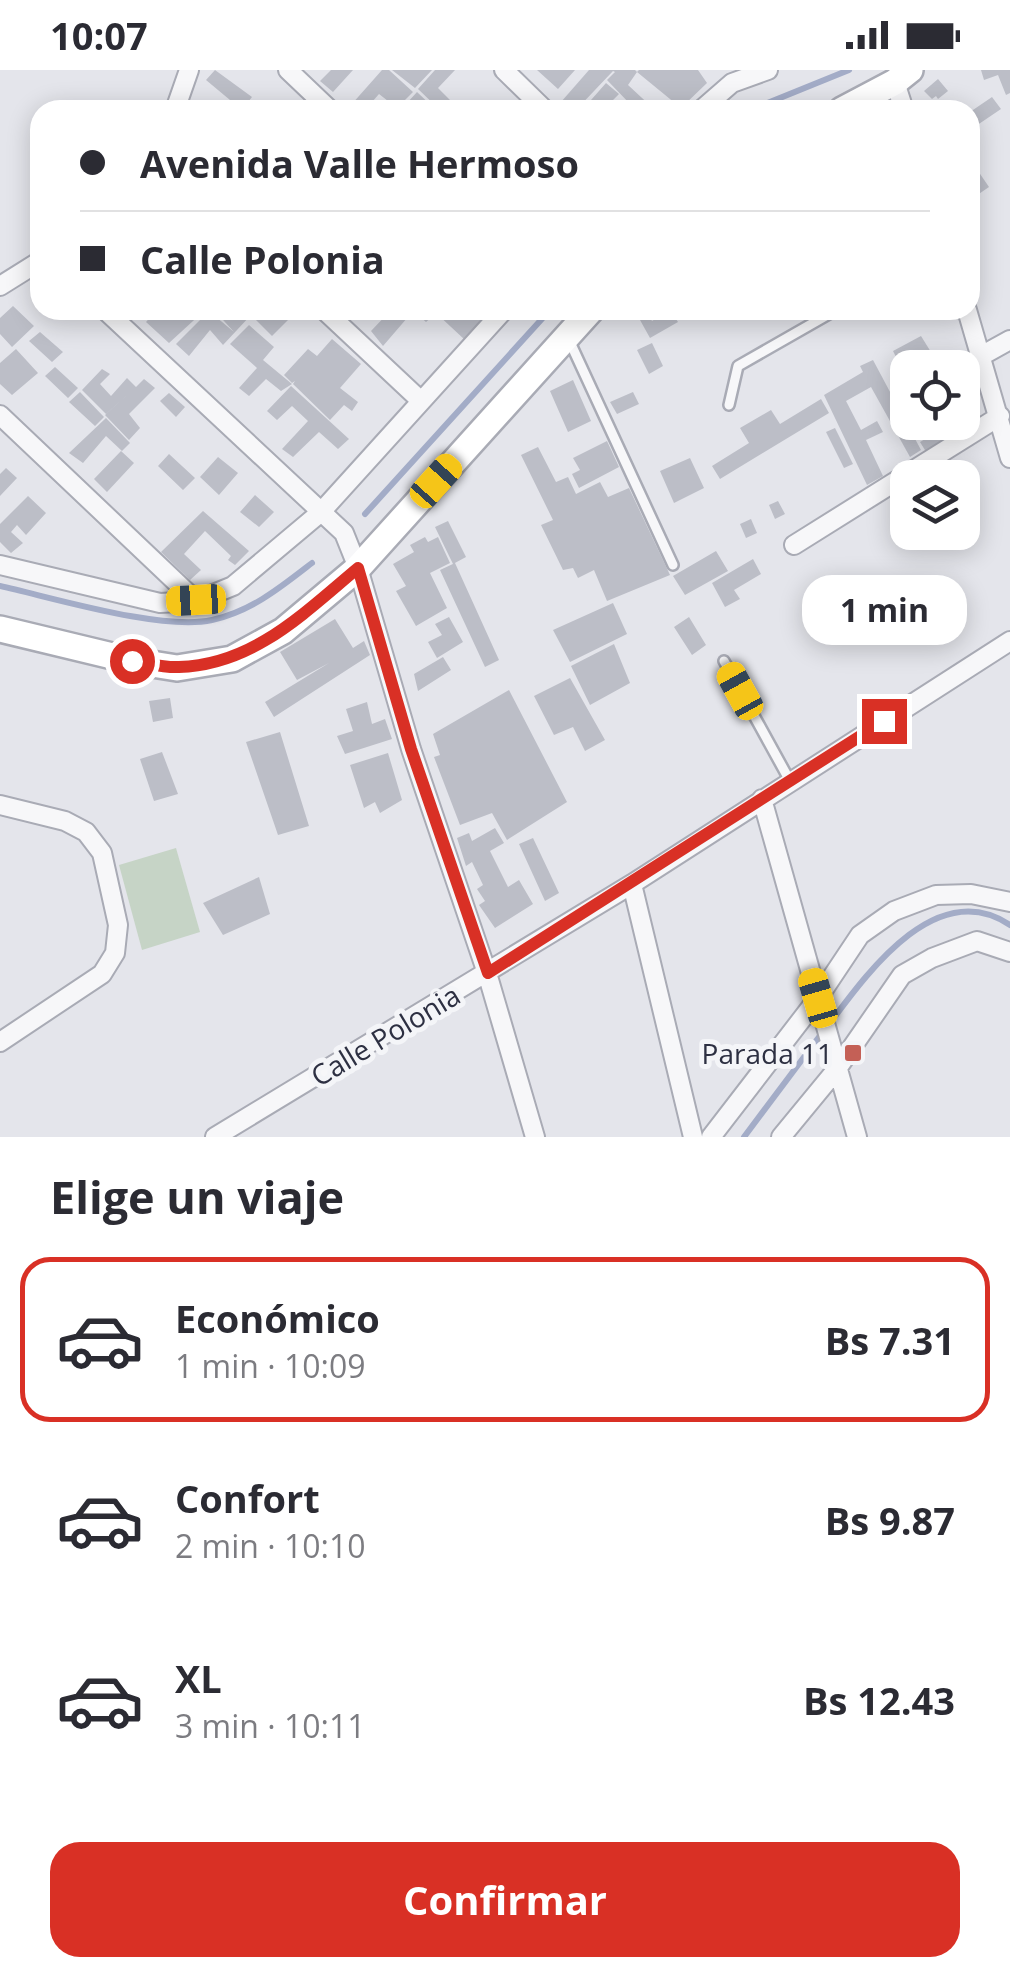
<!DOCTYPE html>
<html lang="es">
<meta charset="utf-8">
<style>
:root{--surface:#fff;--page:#f7f7f7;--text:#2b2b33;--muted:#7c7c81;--line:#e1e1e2;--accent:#d93025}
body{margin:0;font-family:"Open Sans",sans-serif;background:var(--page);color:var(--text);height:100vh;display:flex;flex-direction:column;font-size:38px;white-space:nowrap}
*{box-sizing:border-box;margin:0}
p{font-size:32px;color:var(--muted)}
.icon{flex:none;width:55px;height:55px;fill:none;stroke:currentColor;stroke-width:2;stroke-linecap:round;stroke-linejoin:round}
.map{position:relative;height:1067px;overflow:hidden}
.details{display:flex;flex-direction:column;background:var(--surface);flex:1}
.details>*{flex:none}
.hud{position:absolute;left:30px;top:30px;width:950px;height:220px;border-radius:30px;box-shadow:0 5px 25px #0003;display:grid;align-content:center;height:220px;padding:0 50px;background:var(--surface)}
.buttons{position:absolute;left:890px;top:280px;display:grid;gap:20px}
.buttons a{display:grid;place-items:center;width:90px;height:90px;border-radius:20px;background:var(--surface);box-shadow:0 5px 25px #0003;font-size:50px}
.end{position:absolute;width:45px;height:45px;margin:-22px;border:12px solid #d93025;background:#fff;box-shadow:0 0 0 5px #fff}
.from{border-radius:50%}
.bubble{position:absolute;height:70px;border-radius:30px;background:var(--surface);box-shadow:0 5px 25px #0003;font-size:32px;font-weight:700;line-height:70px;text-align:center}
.car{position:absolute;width:30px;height:60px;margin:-30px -15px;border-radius:12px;box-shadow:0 0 8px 2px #0007;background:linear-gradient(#f5c518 24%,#345 0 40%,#f5c518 0 76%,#345 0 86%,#f5c518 0)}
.hud b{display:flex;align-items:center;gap:35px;height:95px;font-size:38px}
.hud b+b{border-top:2px solid var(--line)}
.hud i{width:25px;height:25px;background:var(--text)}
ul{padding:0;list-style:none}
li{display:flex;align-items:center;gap:30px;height:165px;margin:0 20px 15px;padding:0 30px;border:5px solid transparent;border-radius:30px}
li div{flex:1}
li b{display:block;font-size:38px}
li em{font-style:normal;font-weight:700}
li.current{border-color:var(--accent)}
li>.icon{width:90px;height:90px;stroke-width:1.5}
h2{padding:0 50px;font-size:45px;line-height:120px}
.primary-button{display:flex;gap:20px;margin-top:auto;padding:20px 50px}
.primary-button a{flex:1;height:115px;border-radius:30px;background:var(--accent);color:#fff;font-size:40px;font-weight:700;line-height:115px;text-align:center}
.status{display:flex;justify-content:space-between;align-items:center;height:70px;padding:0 50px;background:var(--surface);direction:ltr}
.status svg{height:28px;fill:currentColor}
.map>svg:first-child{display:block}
.green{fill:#c6d4c6}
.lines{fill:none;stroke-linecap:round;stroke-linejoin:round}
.stream{stroke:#a3acc7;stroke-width:6}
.building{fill:#bcbec7}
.lane-casing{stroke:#a9abb5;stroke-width:14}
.street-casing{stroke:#a9abb5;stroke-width:22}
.secondary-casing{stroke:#a9abb5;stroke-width:30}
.lane{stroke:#f7f7f9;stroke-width:9}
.street{stroke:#f7f7f9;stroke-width:18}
.secondary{stroke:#fff;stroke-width:25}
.route{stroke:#d93025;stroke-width:12}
.poi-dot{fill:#c46056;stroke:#f4f5f8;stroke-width:4}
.labels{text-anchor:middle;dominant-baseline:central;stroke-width:10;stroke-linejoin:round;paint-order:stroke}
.street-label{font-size:28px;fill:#2d3042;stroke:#f4f5f8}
.poi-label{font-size:28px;fill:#2d3042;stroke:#f4f5f8;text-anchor:end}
</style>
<div class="status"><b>10:07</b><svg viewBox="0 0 49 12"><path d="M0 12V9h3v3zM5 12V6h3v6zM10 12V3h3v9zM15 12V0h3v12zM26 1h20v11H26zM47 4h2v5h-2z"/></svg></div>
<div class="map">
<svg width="1010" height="1067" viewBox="0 0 1010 1067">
<rect width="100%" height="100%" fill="#e4e5eb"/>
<path class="green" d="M176,778L200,862L142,880L119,795Z"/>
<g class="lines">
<path class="stream" d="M750,40L849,0
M365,444L550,240
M0,516C54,528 162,561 212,550C252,541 281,517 312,493
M830,953C868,902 937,806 1010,855
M744,1067L822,963"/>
</g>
<path class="building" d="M215,0L252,27L242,40L206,10Z
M331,0H353L333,22L320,11Z
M382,0H389L413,22L397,38L379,24L365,40H356L351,35Z
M392,0H432L415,18Z
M435,0H455L438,18L453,33L446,40H440L418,19Z
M537,0H575L558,19Z
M589,0H635L637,2L628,15L655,40H627L631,35L607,10L615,2L613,1L576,40H571L561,32Z
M639,0H698L707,13L681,38L637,2Z
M981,0H1010V23L1006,25L998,5L984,10Z
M938,9L948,21L938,29L936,26L932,29L924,21Z
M606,13L619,24L605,38L607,40H586L584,38Z
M417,22L436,40H414L407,33Z
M992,27L1001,39L970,60V42Z
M974,95L989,117L970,130V97Z
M13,236L34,256L12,277L0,264V248Z
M157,240H205L169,273L146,252Z
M214,240H235L237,243L247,240L251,245L223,275L210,260L189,286L176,274L209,241L234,262Z
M260,240H283L291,247L272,266L254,248Z
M391,240H414L383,276L371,261Z
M418,240H488L490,242L465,270L436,243L426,252L416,243Z
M670,240L678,252L650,268L640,250L649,245L652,251Z
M249,255L274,277L263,290L292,314L281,321L266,309L249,326L239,318L257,298L230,274Z
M40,262L63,282L52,292L29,271Z
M921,266L939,295L908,298V311L893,281Z
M332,269L361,294L340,318L358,332L352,341L344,335L330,350L293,314L295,311L292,313L284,305L308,279L317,286Z
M652,273L663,296L649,304L637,280Z
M16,279L38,303L12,325L0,314V293Z
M873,290L921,380L910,387L871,317L846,331L861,360L877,351L883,362L866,370L883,406L867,415L824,325L863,302L860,296Z
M55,297L78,318L68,328L45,306Z
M102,299L110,304L100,314L111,326L127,308L136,317L144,309L155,318L129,344L140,358L129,370L105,345L133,320L106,344L82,320Z
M573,310L591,351L568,362L550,321Z
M291,316L349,369L338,379L319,362L293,387L282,379L308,351L292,336L277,350L267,341Z
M80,322L104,347L95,356L69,332Z
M633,322L639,334L617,344L610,332Z
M169,323L185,337L176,347L160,331Z
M821,329L829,343L720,409L712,396L749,373L740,358L771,340L780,354Z
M106,348L130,373L122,381L106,366L83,393L69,383Z
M835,358L853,394L844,398L826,362Z
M942,359L949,371L928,385L920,372Z
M607,371L619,397L579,418L572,404L580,400L573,388Z
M538,377L556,412L568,407L576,424L600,412L608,427L629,418L670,505L607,531L594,500L578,508L573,498L563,500L541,455L553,450L521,385Z
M121,381L134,393L107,422L94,409Z
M169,384L195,408L183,420L158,396Z
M218,387L238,403L219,425L200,407Z
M690,388L704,418L674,433L660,401Z
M6,398L17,408L0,426V404Z
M255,425L274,442L259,457L240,442Z
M28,426L46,443L26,465L17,455L11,462L23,473L11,483L0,472V454Z
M778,431L785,444L775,449L769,435Z
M203,441L249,481L235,495L228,490L231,486L205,461L184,484L201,500L190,510L161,482Z
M751,449L757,463L746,468L740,454Z
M448,451L466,487L453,494L435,457Z
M425,467L428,472L438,467L450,493L430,503L447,538L416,556L396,521L406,516L393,494L414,482L410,475Z
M716,481L728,501L685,525L673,506Z
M753,489L761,504L734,520L740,529L725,537L712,513Z
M455,493L499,590L485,597L440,500Z
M613,533L627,564L570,592L553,560Z
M449,547L463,572L437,588L428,572L442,565L435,554Z
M689,547L706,575L692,585L674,557Z
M335,549L353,578L364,571L370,585L274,647L265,632L329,593L297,610L280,582Z
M614,574L630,613L590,635L571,596Z
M443,587L451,600L418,621L414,604Z
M570,608L605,670L585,681L573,657L554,665L534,626Z
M509,620L567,732L507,770L492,743L460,755L434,687L440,685L433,664Z
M170,628L173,648L153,652L149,631Z
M367,632L372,654L385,649L392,669L345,684L337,666L353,661L346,639Z
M280,662L309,756L278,765L246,672Z
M162,682L178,724L154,731L140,689Z
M388,683L402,730L380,743L375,732L364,738L350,695Z
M495,758L504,773L490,781L508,817L519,810L533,834L495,858L479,835L485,831L477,819L483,815L472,792L466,796L457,768L469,763L472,771Z
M533,768L559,823L545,831L519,774Z
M259,807L270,844L223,865L203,833Z"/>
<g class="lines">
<defs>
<path id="lane" d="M569,270L673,495
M729,335L738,296L836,240
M724,591L790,711"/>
<path id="street" d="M288,0L330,40
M504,0L545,40
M895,12L904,40
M175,40L189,0
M701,40L732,13L768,0
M0,216L40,191
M105,240L344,463L358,498L411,679L487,903L535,1067
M324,240L420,330
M967,240L1010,388
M981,286L1010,270
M0,345L196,531
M794,475L1000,346
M0,495L160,533L196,531L233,516L321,442L504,240
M762,729L857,1067
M0,735L65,751L86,762L102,783L118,855L115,883L102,904L0,972
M632,814L693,1067
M215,1067L632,814L1010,571
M711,1067L818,928L860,865L894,841L936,825L971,824L1010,832
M781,1067L837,999L902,905L932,888L977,871L1010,882"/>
<path id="secondary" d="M842,40L895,12L910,0
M0,559L133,591L177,598L232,589L283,561L358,498L591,240"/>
</defs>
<use href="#lane" class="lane-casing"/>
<use href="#street" class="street-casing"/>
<use href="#secondary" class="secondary-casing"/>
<use href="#lane" class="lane"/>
<use href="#street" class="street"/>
<use href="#secondary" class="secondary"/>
</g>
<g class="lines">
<path class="route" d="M132,591C147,593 164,598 179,597C253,595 304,543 358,498L411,679L488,903L884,651"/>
</g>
<rect class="poi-dot" x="843" y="973" width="20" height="20" rx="5"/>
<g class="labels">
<g class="street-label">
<text transform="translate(385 965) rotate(-31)">Calle Polonia</text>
</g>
<g class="poi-label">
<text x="833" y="983">Parada 11</text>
</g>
</g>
</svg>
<div class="buttons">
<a><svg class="icon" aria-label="locate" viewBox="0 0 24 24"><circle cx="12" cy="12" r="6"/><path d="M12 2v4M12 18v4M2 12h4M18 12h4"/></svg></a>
<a><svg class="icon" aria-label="layers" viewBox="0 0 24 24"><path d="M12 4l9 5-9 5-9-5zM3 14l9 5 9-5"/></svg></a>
</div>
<i class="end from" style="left:132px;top:591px"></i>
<i class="end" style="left:884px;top:651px"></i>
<div class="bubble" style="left:802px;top:505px;width:165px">1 min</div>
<i class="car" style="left:436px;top:411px;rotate:42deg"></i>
<i class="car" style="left:196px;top:530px;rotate:267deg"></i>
<i class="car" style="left:740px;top:621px;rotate:331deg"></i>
<i class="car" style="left:818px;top:928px;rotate:344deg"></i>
<div class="hud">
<b><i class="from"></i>Avenida Valle Hermoso</b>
<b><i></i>Calle Polonia</b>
</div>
</div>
<section class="details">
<h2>Elige un viaje</h2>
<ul>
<li class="current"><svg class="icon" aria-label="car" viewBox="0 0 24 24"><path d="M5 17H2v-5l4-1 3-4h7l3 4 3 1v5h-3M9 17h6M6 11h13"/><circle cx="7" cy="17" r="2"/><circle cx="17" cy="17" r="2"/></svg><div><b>Económico</b><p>1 min · 10:09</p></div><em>Bs 7.31</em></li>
<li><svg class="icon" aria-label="car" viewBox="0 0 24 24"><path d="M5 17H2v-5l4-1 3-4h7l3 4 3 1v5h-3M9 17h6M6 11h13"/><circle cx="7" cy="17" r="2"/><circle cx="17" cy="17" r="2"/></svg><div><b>Confort</b><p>2 min · 10:10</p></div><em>Bs 9.87</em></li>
<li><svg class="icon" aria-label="car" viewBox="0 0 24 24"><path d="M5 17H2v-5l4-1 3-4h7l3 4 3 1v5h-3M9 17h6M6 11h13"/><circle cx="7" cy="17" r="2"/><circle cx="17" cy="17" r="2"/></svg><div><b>XL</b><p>3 min · 10:11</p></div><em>Bs 12.43</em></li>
</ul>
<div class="primary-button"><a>Confirmar</a></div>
</section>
